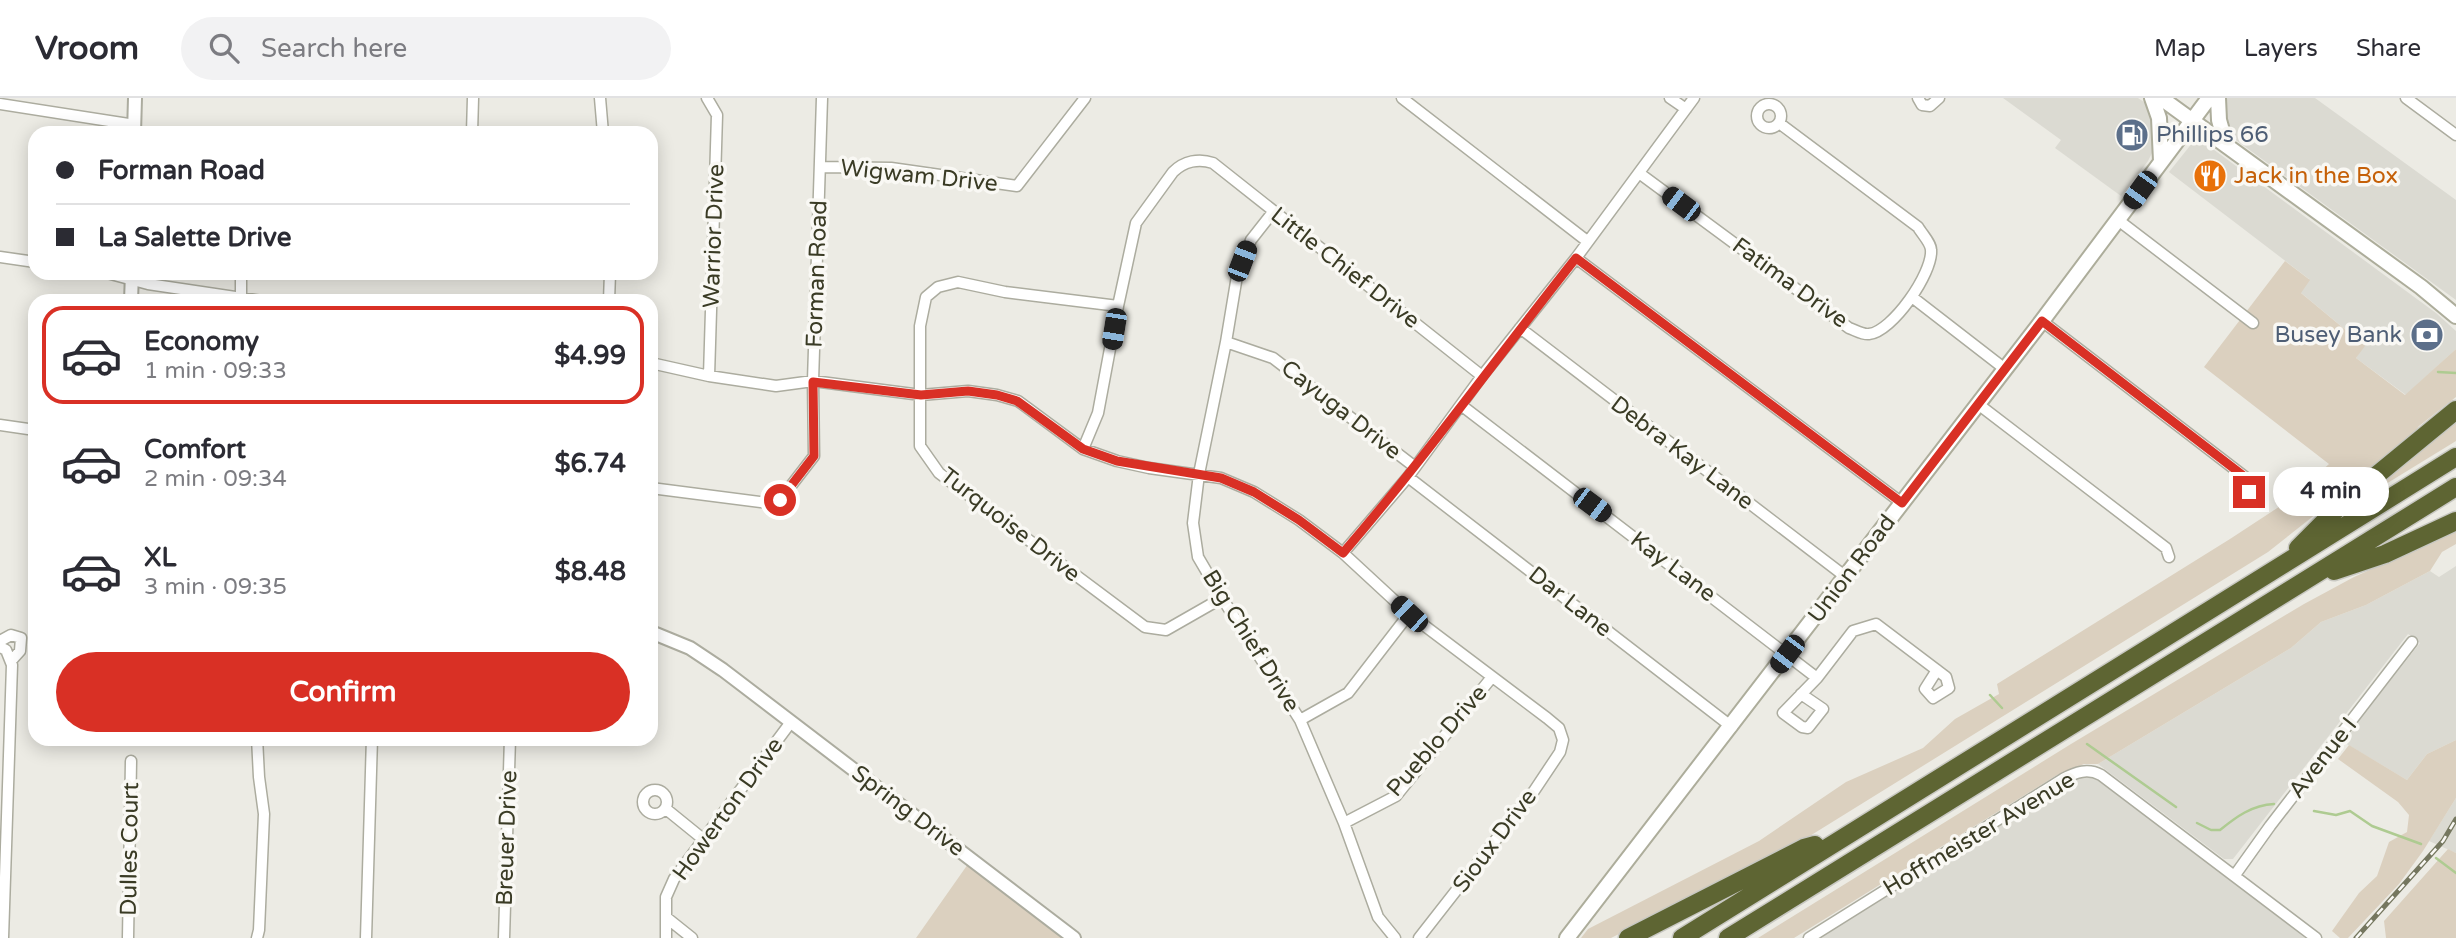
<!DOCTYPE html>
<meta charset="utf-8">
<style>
:root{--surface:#fff;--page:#f2f2f3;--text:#2b2b33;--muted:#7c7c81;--line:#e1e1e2;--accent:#d93025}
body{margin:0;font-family:"Varela Round",sans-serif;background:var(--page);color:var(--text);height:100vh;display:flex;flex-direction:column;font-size:26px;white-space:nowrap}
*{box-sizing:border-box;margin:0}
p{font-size:23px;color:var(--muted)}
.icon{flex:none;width:38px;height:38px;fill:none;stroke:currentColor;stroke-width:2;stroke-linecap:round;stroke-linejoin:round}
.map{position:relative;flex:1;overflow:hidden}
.panel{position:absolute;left:28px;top:196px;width:630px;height:452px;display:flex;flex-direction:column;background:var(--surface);border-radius:21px;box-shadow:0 4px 18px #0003}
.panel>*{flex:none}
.hud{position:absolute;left:28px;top:28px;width:630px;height:154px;border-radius:21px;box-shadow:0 4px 18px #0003;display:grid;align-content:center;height:154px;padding:0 28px;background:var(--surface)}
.end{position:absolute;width:32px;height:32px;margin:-16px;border:9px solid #d93025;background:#fff;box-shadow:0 0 0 4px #fff}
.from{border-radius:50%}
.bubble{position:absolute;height:49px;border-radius:24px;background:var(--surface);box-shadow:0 4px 18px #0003;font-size:23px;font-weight:800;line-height:49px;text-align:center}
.car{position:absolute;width:21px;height:42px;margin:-21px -10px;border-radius:9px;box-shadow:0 0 5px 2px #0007;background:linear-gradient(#222 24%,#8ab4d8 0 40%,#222 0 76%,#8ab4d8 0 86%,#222 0)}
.hud b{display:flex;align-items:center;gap:24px;height:66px;font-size:26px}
.hud b+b{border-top:2px solid var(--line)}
.hud i{width:18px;height:18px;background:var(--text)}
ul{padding:12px 0 0;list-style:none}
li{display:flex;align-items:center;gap:21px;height:98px;margin:0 14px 10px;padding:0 14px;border:4px solid transparent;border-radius:21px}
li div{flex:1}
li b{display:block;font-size:26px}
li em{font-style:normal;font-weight:800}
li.current{border-color:var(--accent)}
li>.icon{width:63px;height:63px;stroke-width:1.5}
.primary-button{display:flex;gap:14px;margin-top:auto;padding:14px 28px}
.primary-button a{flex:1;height:80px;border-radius:42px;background:var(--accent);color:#fff;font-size:28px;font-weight:800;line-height:80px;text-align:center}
header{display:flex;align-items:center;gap:42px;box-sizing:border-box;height:98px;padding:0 35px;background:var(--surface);border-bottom:2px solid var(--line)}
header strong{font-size:33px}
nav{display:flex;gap:38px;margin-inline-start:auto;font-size:24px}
.search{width:490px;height:63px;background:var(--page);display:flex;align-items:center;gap:18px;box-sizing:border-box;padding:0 24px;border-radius:38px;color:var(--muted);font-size:26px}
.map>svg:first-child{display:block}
.built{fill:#dbdad2}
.green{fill:#dbd0bf}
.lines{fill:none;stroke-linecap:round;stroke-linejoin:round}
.stream{stroke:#aecb91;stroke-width:2.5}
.minor-casing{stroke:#acac9f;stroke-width:13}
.tertiary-casing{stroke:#acac9f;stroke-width:16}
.secondary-casing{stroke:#adad9b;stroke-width:18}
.motorway-casing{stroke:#c8c8c2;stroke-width:21}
.minor{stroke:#fff;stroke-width:10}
.tertiary{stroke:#fff;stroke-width:12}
.secondary{stroke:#fff;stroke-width:14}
.motorway{stroke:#5e6533;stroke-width:18}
.rail-casing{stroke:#75775f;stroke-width:5}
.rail{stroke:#f9f8f4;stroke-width:2.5;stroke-dasharray:8;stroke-linecap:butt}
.route{stroke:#d93025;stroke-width:9}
.labels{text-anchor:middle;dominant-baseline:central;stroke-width:7;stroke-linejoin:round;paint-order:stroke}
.service-label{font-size:23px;fill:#4e5e75;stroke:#f9f8f4;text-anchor:start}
.street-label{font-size:23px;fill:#3a3b25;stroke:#f9f8f4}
.food-label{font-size:23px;fill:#c56008;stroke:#f9f8f4;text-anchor:start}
</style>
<header>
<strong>Vroom</strong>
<div class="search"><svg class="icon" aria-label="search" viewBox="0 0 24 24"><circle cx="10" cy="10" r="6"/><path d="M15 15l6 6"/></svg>Search here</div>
<nav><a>Map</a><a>Layers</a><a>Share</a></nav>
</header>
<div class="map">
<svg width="2456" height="840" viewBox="0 0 2456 840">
<rect width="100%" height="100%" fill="#ecebe4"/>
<path class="built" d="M2003,0H2138L2147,6L2152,14L2156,47L2148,63L2121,98L2055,50L2061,42Z
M2227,0H2315L2456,102V202L2229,37L2224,29L2223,6Z
M2202,43L2436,215L2456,233V251L2406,297L2356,260L2364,247L2300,194L2309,181L2169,74L2193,44Z
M2456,468V642L2427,656L2407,682L2345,645L2358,623L2420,545L2408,536L2233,761H2224L2098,666L2291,550L2321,524L2366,507L2430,473L2439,479Z
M2094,677L2305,840H1816L2071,682Z
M2456,700V755L2429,743Z"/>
<path class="green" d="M2285,163L2310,182L2301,195L2365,248L2356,260L2405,297L2456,251V299L2419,328L2408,343L2268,454L1792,749L1611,840H1581L1588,831L1759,743L1846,684L1923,650L1955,621L1999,596L1997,586L2230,441L2291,401L2329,366L2204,269Z
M2456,321V343L2337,416Z
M2456,433V446L2442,454L2430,473L2366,507L2321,524L2291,550L2098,666H2084L2057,677L1794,840H1758L2071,646L2304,506L2354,479Z
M2456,642V700L2423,753L2399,786L2348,840H2340L2332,833L2359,795L2377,778L2389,744L2407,734L2409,717L2398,704L2338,661L2349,647L2407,682L2427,656Z
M2448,751L2456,755V840H2386L2384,823Z
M968,766L1066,840H916Z"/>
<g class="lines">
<path class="stream" d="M2438,274L2456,275
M1990,597L2002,610
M2087,646L2176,709
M2314,713L2336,717L2350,713L2372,728L2421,746
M2197,725L2211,732H2220C2236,719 2252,707 2274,706
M2436,760L2456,775"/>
<defs>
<path id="minor" d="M600,0L603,35
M707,0L717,17L709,278
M1402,0L1587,143
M1670,0L1686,11
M1918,0L1922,7L1930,8L1939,0
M2406,0L2456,37
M1757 18a12 12 0 1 1 24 0a12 12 0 1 1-24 0Z
M0,6L135,27
M472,35L473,0
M821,69L891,70L1017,88L1085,0
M1639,75L1849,230C1855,232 1863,237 1869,236C1892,234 1933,175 1931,152C1931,145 1922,136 1918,129L1779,25
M1273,114L1251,142L1237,178L1226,244L1199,376L1193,425L1198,459L1222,500L1300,622L1344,725L1378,819L1395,840
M2118,122L2253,225
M0,159L35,164
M1576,160L1902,405
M107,175L148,186L262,203
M1912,199L2005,271
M241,203V175
M609,203L610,175
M1118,208L1005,194L958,184L938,189L926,199L920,228V348L939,375L1145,529L1166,532L1222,500
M2042,223L2245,379L2249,394
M1520,230L1846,479
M1226,244L1273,260L1415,369
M651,265L709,278L776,288L813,283L921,297L968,293L997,297L1018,303L1083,351L1117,363L1149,370L1221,380L1254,394L1299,422L1343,455L1409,516L1547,620L1559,630L1563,642L1560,654L1534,693L1419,840
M1978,306L2166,450L2169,459
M1461,307L1817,580
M0,327L35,332
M1083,351L1098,315L1118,208L1136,125L1173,74C1184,63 1199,60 1213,65L1482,278
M1408,379L1732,629
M651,390L768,405L780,402L814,358L813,283L822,0
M1343,455L1408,379L1482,278L1576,160L1694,0
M0,543L11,537L21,540L20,553L11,563
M0,549L6,552L12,567L3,840
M1801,596L1823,611L1808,630L1802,629L1783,615L1817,580L1853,533L1876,526L1946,579L1949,590L1933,600L1925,591L1937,572
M1300,622L1348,595L1409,516
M643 704a12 12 0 1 1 24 0a12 12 0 1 1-24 0Z
M666,711L703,741
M1344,725L1396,698L1492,579
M2235,777L2270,728L2412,544
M667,820L692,840
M128,840L131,663
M257,840L259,832L264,716L259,679L257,640
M366,840L372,640
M504,840L510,640
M666,840V799L674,781L791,624
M1809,840L2063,681C2076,674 2088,670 2101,677L2316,840"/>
<path id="tertiary" d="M134,35L135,0
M131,203L132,175
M651,534L690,550L723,572L1074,840"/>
<path id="secondary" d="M2152,0L2159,20L2161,63
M2161,0L2421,189L2456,218
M2218,0L2219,22L2226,47
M1567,840L2042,223L2209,0"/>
<path id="motorway" d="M2298,450L2344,404L2456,312
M2334,473L2385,456L2456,423
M1628,840L1804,750L1815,747
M1682,840L2456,359
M1728,840L2456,389"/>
</defs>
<use href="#minor" class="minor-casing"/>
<use href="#tertiary" class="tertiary-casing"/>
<use href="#secondary" class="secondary-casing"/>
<use href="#motorway" class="motorway-casing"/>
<use href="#minor" class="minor"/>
<use href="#tertiary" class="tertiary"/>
<use href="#secondary" class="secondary"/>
<use href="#motorway" class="motorway"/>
<defs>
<path id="rail" d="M2356,840L2443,743L2456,721"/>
</defs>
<use href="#rail" class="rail-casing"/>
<use href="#rail" class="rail"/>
</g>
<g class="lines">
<path class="route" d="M780,402L814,358L813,284L921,297L968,293L997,297L1017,303L1083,351L1117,363L1221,380L1254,394L1299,422L1343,455C1425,360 1498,258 1576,160L1902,405L2042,223L2245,379L2249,394"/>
</g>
<defs>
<symbol id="fuel-disc" viewBox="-11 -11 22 22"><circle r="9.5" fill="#5c6f8a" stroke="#f9f8f4"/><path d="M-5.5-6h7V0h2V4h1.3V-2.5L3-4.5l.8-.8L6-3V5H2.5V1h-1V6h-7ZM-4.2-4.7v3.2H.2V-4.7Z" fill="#fff"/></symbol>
<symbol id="restaurant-disc" viewBox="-11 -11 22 22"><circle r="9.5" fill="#e8710a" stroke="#f9f8f4"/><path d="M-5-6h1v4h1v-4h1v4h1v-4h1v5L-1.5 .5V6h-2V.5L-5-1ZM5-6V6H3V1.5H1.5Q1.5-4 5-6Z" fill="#fff"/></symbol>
<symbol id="bank-disc" viewBox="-11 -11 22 22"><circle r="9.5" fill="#5c6f8a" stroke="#f9f8f4"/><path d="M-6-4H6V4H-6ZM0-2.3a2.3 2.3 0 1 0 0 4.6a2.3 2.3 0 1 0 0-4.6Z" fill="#fff"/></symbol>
</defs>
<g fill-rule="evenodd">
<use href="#fuel-disc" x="2113" y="18" width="38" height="38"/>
<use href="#restaurant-disc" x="2191" y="59" width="38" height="38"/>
<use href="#bank-disc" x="2408" y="218" width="38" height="38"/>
</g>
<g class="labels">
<g class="service-label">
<text x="2156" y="37">Phillips 66</text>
<text x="2402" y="237" text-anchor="end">Busey Bank</text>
</g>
<g class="street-label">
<text transform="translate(919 78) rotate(6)">Wigwam Drive</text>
<text transform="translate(714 138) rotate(-88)">Warrior Drive</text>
<text transform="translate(1345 170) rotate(38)">Little Chief Drive</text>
<text transform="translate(817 176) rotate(-88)">Forman Road</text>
<text transform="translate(1790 185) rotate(36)">Fatima Drive</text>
<text transform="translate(1341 312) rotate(38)">Cayuga Drive</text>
<text transform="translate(1682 355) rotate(37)">Debra Kay Lane</text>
<text transform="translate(1010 427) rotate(38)">Turquoise Drive</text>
<text transform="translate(1673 469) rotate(37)">Kay Lane</text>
<text transform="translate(1852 471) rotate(-53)">Union Road</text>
<text transform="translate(1570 504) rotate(38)">Dar Lane</text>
<text transform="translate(1251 543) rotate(58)">Big Chief Drive</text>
<text transform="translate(1437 643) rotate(-49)">Pueblo Drive</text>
<text transform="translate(2323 660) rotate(-52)">Avenue I</text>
<text transform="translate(728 711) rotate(-54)">Howerton Drive</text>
<text transform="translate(908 713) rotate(37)">Spring Drive</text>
<text transform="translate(1979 736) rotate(-31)">Hoffmeister Avenue</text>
<text transform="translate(507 740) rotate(-88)">Breuer Drive</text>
<text transform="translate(1495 743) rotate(-53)">Sioux Drive</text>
<text transform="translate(130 751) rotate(-89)">Dulles Court</text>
</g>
<g class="food-label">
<text x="2234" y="78">Jack in the Box</text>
</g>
</g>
</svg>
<i class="end from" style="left:780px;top:402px"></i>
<i class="end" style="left:2249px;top:394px"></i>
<div class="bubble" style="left:2273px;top:369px;width:116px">4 min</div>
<i class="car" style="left:2140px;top:92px;rotate:216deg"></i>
<i class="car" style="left:1681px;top:106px;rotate:307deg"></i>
<i class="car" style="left:1242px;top:163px;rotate:21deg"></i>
<i class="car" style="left:1114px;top:231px;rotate:189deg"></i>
<i class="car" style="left:1592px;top:407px;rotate:127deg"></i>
<i class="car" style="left:1409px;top:516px;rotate:313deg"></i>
<i class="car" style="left:1787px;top:556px;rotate:217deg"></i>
<div class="hud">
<b><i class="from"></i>Forman Road</b>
<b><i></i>La Salette Drive</b>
</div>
<section class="panel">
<ul>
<li class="current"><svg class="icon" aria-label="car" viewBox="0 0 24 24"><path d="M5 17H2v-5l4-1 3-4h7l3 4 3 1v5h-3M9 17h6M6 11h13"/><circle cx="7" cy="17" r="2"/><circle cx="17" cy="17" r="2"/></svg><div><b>Economy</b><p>1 min · 09:33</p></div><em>$4.99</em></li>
<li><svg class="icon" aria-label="car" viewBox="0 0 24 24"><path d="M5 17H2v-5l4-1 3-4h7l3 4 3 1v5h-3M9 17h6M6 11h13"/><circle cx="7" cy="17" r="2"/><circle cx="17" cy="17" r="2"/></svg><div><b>Comfort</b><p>2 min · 09:34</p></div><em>$6.74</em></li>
<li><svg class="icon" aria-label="car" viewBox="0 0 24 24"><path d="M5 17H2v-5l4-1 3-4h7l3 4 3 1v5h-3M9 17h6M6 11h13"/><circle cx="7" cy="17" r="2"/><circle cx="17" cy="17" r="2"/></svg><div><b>XL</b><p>3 min · 09:35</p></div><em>$8.48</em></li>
</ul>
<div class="primary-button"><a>Confirm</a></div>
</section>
</div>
